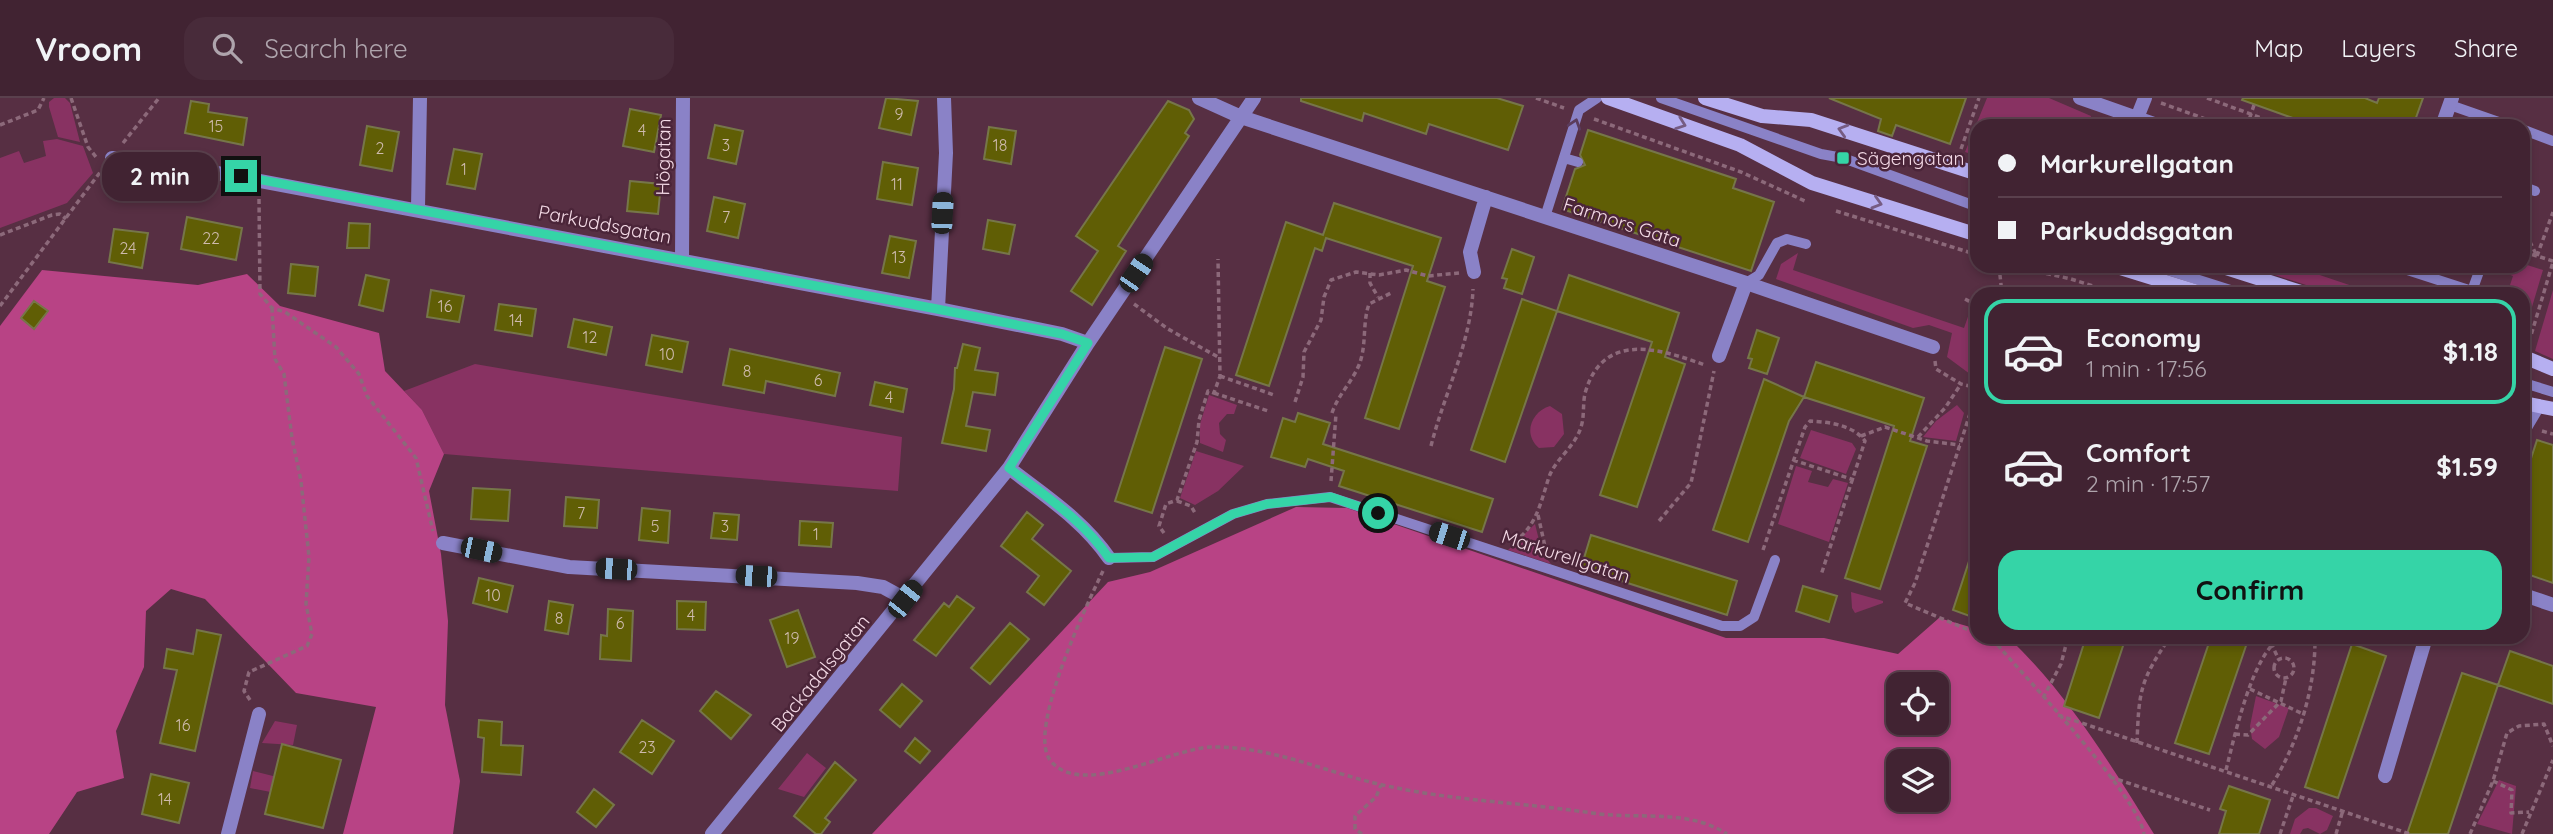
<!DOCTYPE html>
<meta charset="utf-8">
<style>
:root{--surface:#412332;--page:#482b3a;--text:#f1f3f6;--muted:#aea4ac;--line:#5a404d;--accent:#35d4a7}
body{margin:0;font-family:Quicksand,sans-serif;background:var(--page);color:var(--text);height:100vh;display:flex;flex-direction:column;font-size:26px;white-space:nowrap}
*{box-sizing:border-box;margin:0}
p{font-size:23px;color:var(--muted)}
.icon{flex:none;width:38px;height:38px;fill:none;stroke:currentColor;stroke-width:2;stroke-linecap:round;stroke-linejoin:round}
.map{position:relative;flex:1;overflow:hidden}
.side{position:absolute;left:1970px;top:189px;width:560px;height:357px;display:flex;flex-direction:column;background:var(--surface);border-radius:21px;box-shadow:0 4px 10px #0003,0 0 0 2px var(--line)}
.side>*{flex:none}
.hud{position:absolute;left:1970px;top:21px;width:560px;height:154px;border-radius:21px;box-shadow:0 4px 10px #0003,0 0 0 2px var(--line);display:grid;align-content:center;height:154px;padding:0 28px;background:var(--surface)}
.fabs{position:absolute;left:1886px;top:574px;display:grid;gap:14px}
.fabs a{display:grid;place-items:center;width:63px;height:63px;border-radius:14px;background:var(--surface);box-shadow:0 4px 10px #0003,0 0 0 2px var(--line);font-size:35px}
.end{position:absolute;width:32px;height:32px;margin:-16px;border:9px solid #35d4a7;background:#111;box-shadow:0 0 0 4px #111}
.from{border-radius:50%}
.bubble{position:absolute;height:49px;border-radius:21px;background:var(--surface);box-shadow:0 4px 10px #0003,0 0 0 2px var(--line);font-size:23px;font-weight:800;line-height:49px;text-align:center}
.car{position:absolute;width:21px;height:42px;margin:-21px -10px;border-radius:9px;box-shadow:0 0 5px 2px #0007;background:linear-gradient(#222 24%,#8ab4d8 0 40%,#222 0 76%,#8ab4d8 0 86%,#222 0)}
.hud b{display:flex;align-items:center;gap:24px;height:66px;font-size:26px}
.hud b+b{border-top:2px solid var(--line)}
.hud i{width:18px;height:18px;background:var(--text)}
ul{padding:12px 0 0;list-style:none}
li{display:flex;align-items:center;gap:21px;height:105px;margin:0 14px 10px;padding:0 14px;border:4px solid transparent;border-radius:21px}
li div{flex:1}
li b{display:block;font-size:26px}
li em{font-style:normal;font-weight:800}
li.current{border-color:var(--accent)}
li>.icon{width:63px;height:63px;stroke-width:1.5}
.button{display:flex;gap:14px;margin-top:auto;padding:14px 28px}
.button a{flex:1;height:80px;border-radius:21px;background:var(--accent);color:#111;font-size:28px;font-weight:800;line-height:80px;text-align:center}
header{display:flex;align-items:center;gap:42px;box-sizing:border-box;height:98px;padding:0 35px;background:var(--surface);border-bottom:2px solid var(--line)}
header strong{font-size:33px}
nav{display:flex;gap:38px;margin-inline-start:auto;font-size:24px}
.search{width:490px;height:63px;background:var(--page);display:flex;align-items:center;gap:18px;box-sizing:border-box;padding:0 24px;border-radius:21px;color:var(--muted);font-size:26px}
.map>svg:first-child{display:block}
.green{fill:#883262}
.forest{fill:#b84385;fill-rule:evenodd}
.building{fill:#605e05;stroke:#767649;stroke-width:2}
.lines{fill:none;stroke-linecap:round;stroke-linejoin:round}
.path{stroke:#8c697a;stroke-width:3.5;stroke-dasharray:5 3.5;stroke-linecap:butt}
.lane{stroke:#8a82c7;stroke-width:10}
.street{stroke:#8a82c7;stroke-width:14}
.secondary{stroke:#b6aff1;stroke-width:14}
.oneway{stroke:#5b3c5c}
.oneway2{stroke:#765c83}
.route{stroke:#35d4a7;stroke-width:9}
.poi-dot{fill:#35d4a7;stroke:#4b2539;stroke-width:2.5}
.labels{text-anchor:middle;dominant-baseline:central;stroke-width:5;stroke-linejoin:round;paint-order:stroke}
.number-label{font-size:16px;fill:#cebaad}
.street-label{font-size:19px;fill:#f3d9e5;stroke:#4b2539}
.poi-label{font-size:19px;fill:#f3d9e5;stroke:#4b2539;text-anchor:start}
</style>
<header>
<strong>Vroom</strong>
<div class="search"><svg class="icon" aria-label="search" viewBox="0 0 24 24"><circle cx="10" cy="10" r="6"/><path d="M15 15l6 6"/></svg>Search here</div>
<nav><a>Map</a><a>Layers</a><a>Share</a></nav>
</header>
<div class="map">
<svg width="2553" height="736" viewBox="0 0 2553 736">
<rect width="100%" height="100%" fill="#572f43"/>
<path class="green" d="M54,0H65L70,5L80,44L58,39L49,9V4Z
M1987,0H2049L2091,18L2089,28H1978L1977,58L1965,54Z
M57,41L83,48L93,75L67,105L0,130V60L19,53L24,65L46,58L43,43Z
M1798,155L1793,172L1964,230L1971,210L1978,216L1977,274L1974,279L1947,259L1952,235L1929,227L1913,230L1776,181L1781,166Z
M2524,166L2543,172L2524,236V196H2507L2513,178L2487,168Z
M2247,168H2293L2376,196H2334Z
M2553,192V261L2535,253Z
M475,266L902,339L898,393L444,356L422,312L404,293Z
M1209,297L1237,307L1234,316H1227L1219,325L1220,336L1226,342L1223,354L1200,345V326Z
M1957,307L1964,315L1956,343L1923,339L1936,323Z
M1550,308L1562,316L1564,336L1554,349L1539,350C1522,336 1532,313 1550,308Z
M1811,332L1852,345L1856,351L1846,376L1800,360Z
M1196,353L1244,368L1218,393L1195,407L1180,400Z
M1796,368L1812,373L1808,384L1828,389L1833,381L1848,385L1829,444L1778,426Z
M1535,426L1542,454L1551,466L1508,452Z
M1851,494L1883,503V505L1855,515L1852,510Z
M2256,598L2289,610L2279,639L2265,651L2252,641L2250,628Z
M275,623L297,627L293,647L262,645Z
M807,655L826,670L804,699L778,691Z
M253,673L285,681L281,696L250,690Z
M2499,682L2516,688L2512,736L2477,726Z
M2309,710H2316L2333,718L2327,732L2320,736L2308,730L2303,731L2300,736H2290L2295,721Z"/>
<path class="forest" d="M42,172L198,187L247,176L280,208L379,235L385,273L422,312L444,356L429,393L441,456L448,523L445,607L460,683L453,736H343L376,609L296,595L205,501L171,491L146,513L144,569L116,633L124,680L77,694L49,736H0V228Z
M1296,409L1347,410L1726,540H1824L1898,556L1939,520L1977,531L1978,539L2010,541C2069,598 2111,667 2154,736H872L1108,484L1150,474ZM1899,586H1937V625H1899ZM1899,663H1937V702H1899Z"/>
<path class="building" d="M886,0L918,3L911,37L879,30Z
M1301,0H1497L1523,8L1508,52L1429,26L1426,36L1364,15L1362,23L1301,3Z
M1829,0H1966L1950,46L1896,27L1892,38L1878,33L1881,21Z
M2243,0H2365L2377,5L2379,0H2423L2413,28H2315L2242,2Z
M191,3L209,6L208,14L247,20L243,47L185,35Z
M1168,3L1189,12L1194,21L1185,35L1189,38L1118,148L1126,153L1092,207L1071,193L1098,153L1076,138Z
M630,11L661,17L654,54L623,48Z
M715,27L743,33L736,66L708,60Z
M367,28L399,34L392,73L360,67Z
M989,29L1016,33L1011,66L984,61Z
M1588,32L1736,81L1733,90L1774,104L1751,173L1562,111L1575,71L1585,67L1580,57Z
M454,51L482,56L475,91L447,86Z
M883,64L918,70L912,107L877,101Z
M630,83L661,86L658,116L627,113Z
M714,99L745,106L738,140L707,133Z
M1334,105L1441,140L1427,183L1445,189L1399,331L1365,320L1413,168L1326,140L1322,153L1315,150L1269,288L1236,277L1286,124L1323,137Z
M187,119L242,130L236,162L181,151Z
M988,122L1015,127L1009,156L983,151Z
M349,125L370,126L369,150H347Z
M114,131L148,135L142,170L109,164Z
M890,138L916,143L909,180L882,175Z
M1512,151L1534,159L1522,196L1504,190L1507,181L1502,180Z
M291,166L318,169L315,198L288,195Z
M366,177L389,182L383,213L359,207Z
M1569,177L1679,215L1665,259L1685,266L1637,409L1600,397L1652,244L1557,213Z
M431,192L464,198L459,224L427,219Z
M1522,201L1557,213L1505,364L1471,352Z
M34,203L48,213L34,231L21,220Z
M499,206L536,211L532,238L495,232Z
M574,221L612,229L606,257L568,249Z
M1757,232L1779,240L1767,276L1749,270L1752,261L1748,260Z
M652,237L688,244L682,274L646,267Z
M963,246L980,250L975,272L998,275L995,297L973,294L966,328L990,332L986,353L942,345L954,291L955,270H957Z
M1165,249L1202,261L1152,415L1115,403Z
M730,251L840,275L835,298L766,283L764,295L723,287Z
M1816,264L1924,300L1910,343L1927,348L1880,491L1845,480L1894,328L1804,299Z
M1764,281L1804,299L1789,323L1748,444L1713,432Z
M875,284L907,291L903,314L870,307Z
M1298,315L1330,325L1323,346L1493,401L1482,434L1339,388L1344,373L1308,361L1305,369L1271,359L1283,320L1295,324Z
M2537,342L2553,347V485L2524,475V382Z
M473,390L510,392L508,423L471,421Z
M566,399L599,402L597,430L564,428Z
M642,410L670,413L668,445L639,442Z
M1027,414L1043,427L1032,441L1071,473L1044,507L1027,494L1039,478L1001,448Z
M714,415L739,417L737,442L711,440Z
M800,423L833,425L831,449L799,447Z
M1591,437L1737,483L1727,517L1581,470Z
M1974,448H1978V521L1953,512Z
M479,480L513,488L507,514L473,505Z
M1803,488L1837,498L1829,524L1796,513Z
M957,498L974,510L936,558L914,542L944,505L949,509Z
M549,503L573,507L568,536L545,532Z
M677,503L706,504L705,532L677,531Z
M608,511L633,513L631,563L600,561L601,537L607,538Z
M798,512L815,559L787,569L770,522Z
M1010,525L1029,541L990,586L971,570Z
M197,532L221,537L195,653L160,645L177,572L164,570L167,551L193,556Z
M2086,539H2126L2099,620L2064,608Z
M2211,539H2249L2209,656L2175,645Z
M2352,546L2386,558L2338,700L2305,689Z
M2510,553L2553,568V606L2498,587Z
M2462,575L2498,587L2448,736H2407Z
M902,586L922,603L900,629L880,612Z
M716,593L751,617L731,641L700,613Z
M479,622L502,624L501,647L523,648L521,677L482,674L484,640L478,639Z
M642,622L674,643L652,676L620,654Z
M915,640L930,653L920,665L905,653Z
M282,646L341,662L323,730L265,716Z
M835,664L856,682L825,720L830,724L821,736H816L794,718Z
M151,676L189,685L179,725L142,716Z
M2229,688L2270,702L2259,736H2219L2226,713L2220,711Z
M594,691L614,707L596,729L577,714Z"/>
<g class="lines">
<path class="path" d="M71,0L88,49L96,59
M1536,0L1564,10
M2207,0L2283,28
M2161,5L2225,28
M1594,21L1741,74L1805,103
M0,27L38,12L44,0
M2247,28L2254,7
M123,45L159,0
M1961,51L1979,0
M259,101L260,196L272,210L285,214L336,249L359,276L367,298L416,360L433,433
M1836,113L1978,157
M0,137L52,117L60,116L66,121
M2524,138L2528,140L2537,158
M2524,154L2553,163
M2537,158L2553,114
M1999,168L2002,196
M2013,168L2071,181L2118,196
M1370,175V185L1378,199
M1965,201L1978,208
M1134,206L1168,231L1218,259
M0,208L101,73
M2529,244L2553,164
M1935,263L1936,271L1961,286L1978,290
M1220,278L1274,297
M1978,291L1915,485L1905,505L1978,536
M1214,295L1268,313
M1295,304L1303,279L1304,254L1321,222L1324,199L1331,182L1356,174L1379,177L1406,172L1428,178L1459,175
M1332,315C1338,297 1352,284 1359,267C1367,247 1362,226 1369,206L1393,194
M2542,333L2553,336
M1861,338L1885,329L1927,343L1960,347
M1918,339L1945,310L1961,286
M1431,348C1444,296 1471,245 1473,191
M1793,362L1854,382
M1331,383L1336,316
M1177,403L1191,408L1195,415
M1538,417L1546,453
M1659,423L1691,385L1714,273
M1164,435L1159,428L1166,406L1177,402L1197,344L1199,322L1208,293L1214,295L1220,278L1218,161
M1514,444C1537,428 1541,403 1549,379C1556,360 1575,349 1581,329C1585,317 1582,304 1586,292C1605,232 1663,252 1705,267
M1763,452L1805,329L1810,323C1829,324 1853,327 1865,343L1821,477
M1103,473C1087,506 1027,632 1050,662C1080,702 1171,650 1212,649C1275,648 1331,677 1392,689C1458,703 1526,705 1592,715C1637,722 1687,710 1727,736
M1983,539L1995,544C2026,580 2138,698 2144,736
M2271,545L2279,562
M2274 570a10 10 0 1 1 20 0a10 10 0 1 1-20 0Z
M2250,591L2303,616
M2043,600L2061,566L2068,539
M250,602L244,593L249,574L307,548L312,536L306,506L309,459L301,383L292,340L284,276L275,261L272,210
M2058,617L2410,736
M2235,636L2248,637L2281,603L2286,580
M2137,645C2139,592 2140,583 2170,539
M2226,672C2234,641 2253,551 2283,539
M2110,679L2210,712
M2493,683L2512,692L2511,715L2529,714
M2272,687C2298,644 2315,593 2315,542L2308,539
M1362,736L1355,731V718L1376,699L1381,687
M2280,736L2294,695
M2336,736L2343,712
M2470,736L2493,683L2507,635L2519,628L2544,626L2553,648
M2522,736L2553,662"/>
<path class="lane" d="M1661,0L1821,56L1843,60L1978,109
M2450,7L2510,28
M2524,32L2553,43
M1564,60L1578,64
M2524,89L2535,93
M1545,119L1579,12L1597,0
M2155,168L2243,196
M2395,168L2472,193L2481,168
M1746,185L1759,177L1777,145L1787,141L1806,146
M2524,285L2553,294
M2524,335L2540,308
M1109,460L1153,459L1233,416L1267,406L1330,399L1722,528H1740L1754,519L1775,462"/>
<path class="street" d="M1199,0L1241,19L1746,185
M2080,0L2160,28
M2137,20L2145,0
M2442,28L2452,0
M112,60L154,63L938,211L1062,236L1088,245
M418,110L420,0
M682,161L683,0
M1474,174L1470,154L1486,99
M938,211L946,55L944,0
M1719,258L1746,185L1933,249
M1009,370C1045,398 1083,422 1109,460
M443,445L569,469L857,485L883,489L905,501
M2524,497L2553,507
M2385,678L2426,539
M228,736L259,616
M712,736L1009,370L1088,245L1254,0"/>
<path class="secondary" d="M1608,0L1740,47L1812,85L1978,137
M1705,0L1762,18L1811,22L1978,76
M2114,168L2204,196
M2220,168L2307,196
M2524,259L2553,271
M2524,305L2553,311"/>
</g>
<defs><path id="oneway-chevron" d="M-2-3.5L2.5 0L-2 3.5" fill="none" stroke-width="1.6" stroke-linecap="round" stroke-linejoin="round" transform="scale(1.75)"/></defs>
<use class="oneway" href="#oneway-chevron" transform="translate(1575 26) rotate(-72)"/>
<g class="oneway2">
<use href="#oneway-chevron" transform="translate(1681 26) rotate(20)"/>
<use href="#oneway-chevron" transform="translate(1843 32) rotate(-164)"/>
<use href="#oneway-chevron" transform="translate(1877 105) rotate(17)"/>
</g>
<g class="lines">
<path class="route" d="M241,78L937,211L1062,236L1088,245L1009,370C1045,398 1083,422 1109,460L1153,459L1233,416L1267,406L1331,399L1378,415"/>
</g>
<rect class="poi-dot" x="1836" y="53" width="14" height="14" rx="3.5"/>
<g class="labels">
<g class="number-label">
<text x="899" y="16">9</text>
<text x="216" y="28">15</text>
<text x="642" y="32">4</text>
<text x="726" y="47">3</text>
<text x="1000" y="47">18</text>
<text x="380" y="50">2</text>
<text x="464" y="71">1</text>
<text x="897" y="86">11</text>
<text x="726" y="119">7</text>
<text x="211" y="140">22</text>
<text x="128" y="150">24</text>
<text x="899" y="159">13</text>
<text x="445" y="208">16</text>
<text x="516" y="222">14</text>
<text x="590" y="239">12</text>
<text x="667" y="256">10</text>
<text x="747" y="273">8</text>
<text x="818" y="282">6</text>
<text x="889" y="299">4</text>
<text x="581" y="415">7</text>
<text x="655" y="428">5</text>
<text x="725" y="428">3</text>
<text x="816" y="436">1</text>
<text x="493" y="497">10</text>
<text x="691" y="517">4</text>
<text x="559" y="520">8</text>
<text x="620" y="525">6</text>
<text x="792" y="540">19</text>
<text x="183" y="627">16</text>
<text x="647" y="649">23</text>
<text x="165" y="701">14</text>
</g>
<g class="street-label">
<text transform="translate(663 59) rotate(-89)">Högatan</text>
<text transform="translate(1622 124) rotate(18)">Farmors Gata</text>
<text transform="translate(605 126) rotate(11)">Parkuddsgatan</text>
<text transform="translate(1566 458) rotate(18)">Markurellgatan</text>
<text transform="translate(820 575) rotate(-51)">Backadalsgatan</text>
</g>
<g class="poi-label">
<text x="1857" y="60">Sägengatan</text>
</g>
</g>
</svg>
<div class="fabs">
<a><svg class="icon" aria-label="locate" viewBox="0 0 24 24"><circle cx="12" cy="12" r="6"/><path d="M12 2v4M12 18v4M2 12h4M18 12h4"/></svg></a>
<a><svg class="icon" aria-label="layers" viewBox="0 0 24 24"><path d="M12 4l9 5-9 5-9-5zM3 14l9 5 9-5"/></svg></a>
</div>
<i class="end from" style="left:1378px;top:415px"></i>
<i class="end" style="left:241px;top:78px"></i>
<div class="bubble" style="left:102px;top:54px;width:116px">2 min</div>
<i class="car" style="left:942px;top:115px;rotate:3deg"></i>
<i class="car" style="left:1136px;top:175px;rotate:34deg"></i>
<i class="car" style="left:1449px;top:438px;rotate:288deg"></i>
<i class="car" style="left:481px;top:452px;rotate:102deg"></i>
<i class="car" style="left:616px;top:471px;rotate:274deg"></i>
<i class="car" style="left:756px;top:478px;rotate:273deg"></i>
<i class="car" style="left:905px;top:501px;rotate:38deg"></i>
<div class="hud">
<b><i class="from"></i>Markurellgatan</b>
<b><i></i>Parkuddsgatan</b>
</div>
<section class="side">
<ul>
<li class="current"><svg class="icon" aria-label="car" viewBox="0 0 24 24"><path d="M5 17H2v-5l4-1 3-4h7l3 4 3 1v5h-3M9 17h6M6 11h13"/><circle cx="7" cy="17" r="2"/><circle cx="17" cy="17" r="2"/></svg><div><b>Economy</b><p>1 min · 17:56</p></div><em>$1.18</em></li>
<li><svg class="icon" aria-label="car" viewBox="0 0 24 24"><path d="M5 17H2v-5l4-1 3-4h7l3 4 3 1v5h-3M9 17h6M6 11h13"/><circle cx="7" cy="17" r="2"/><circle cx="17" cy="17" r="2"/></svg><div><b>Comfort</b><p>2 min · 17:57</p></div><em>$1.59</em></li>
</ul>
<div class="button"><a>Confirm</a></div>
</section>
</div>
